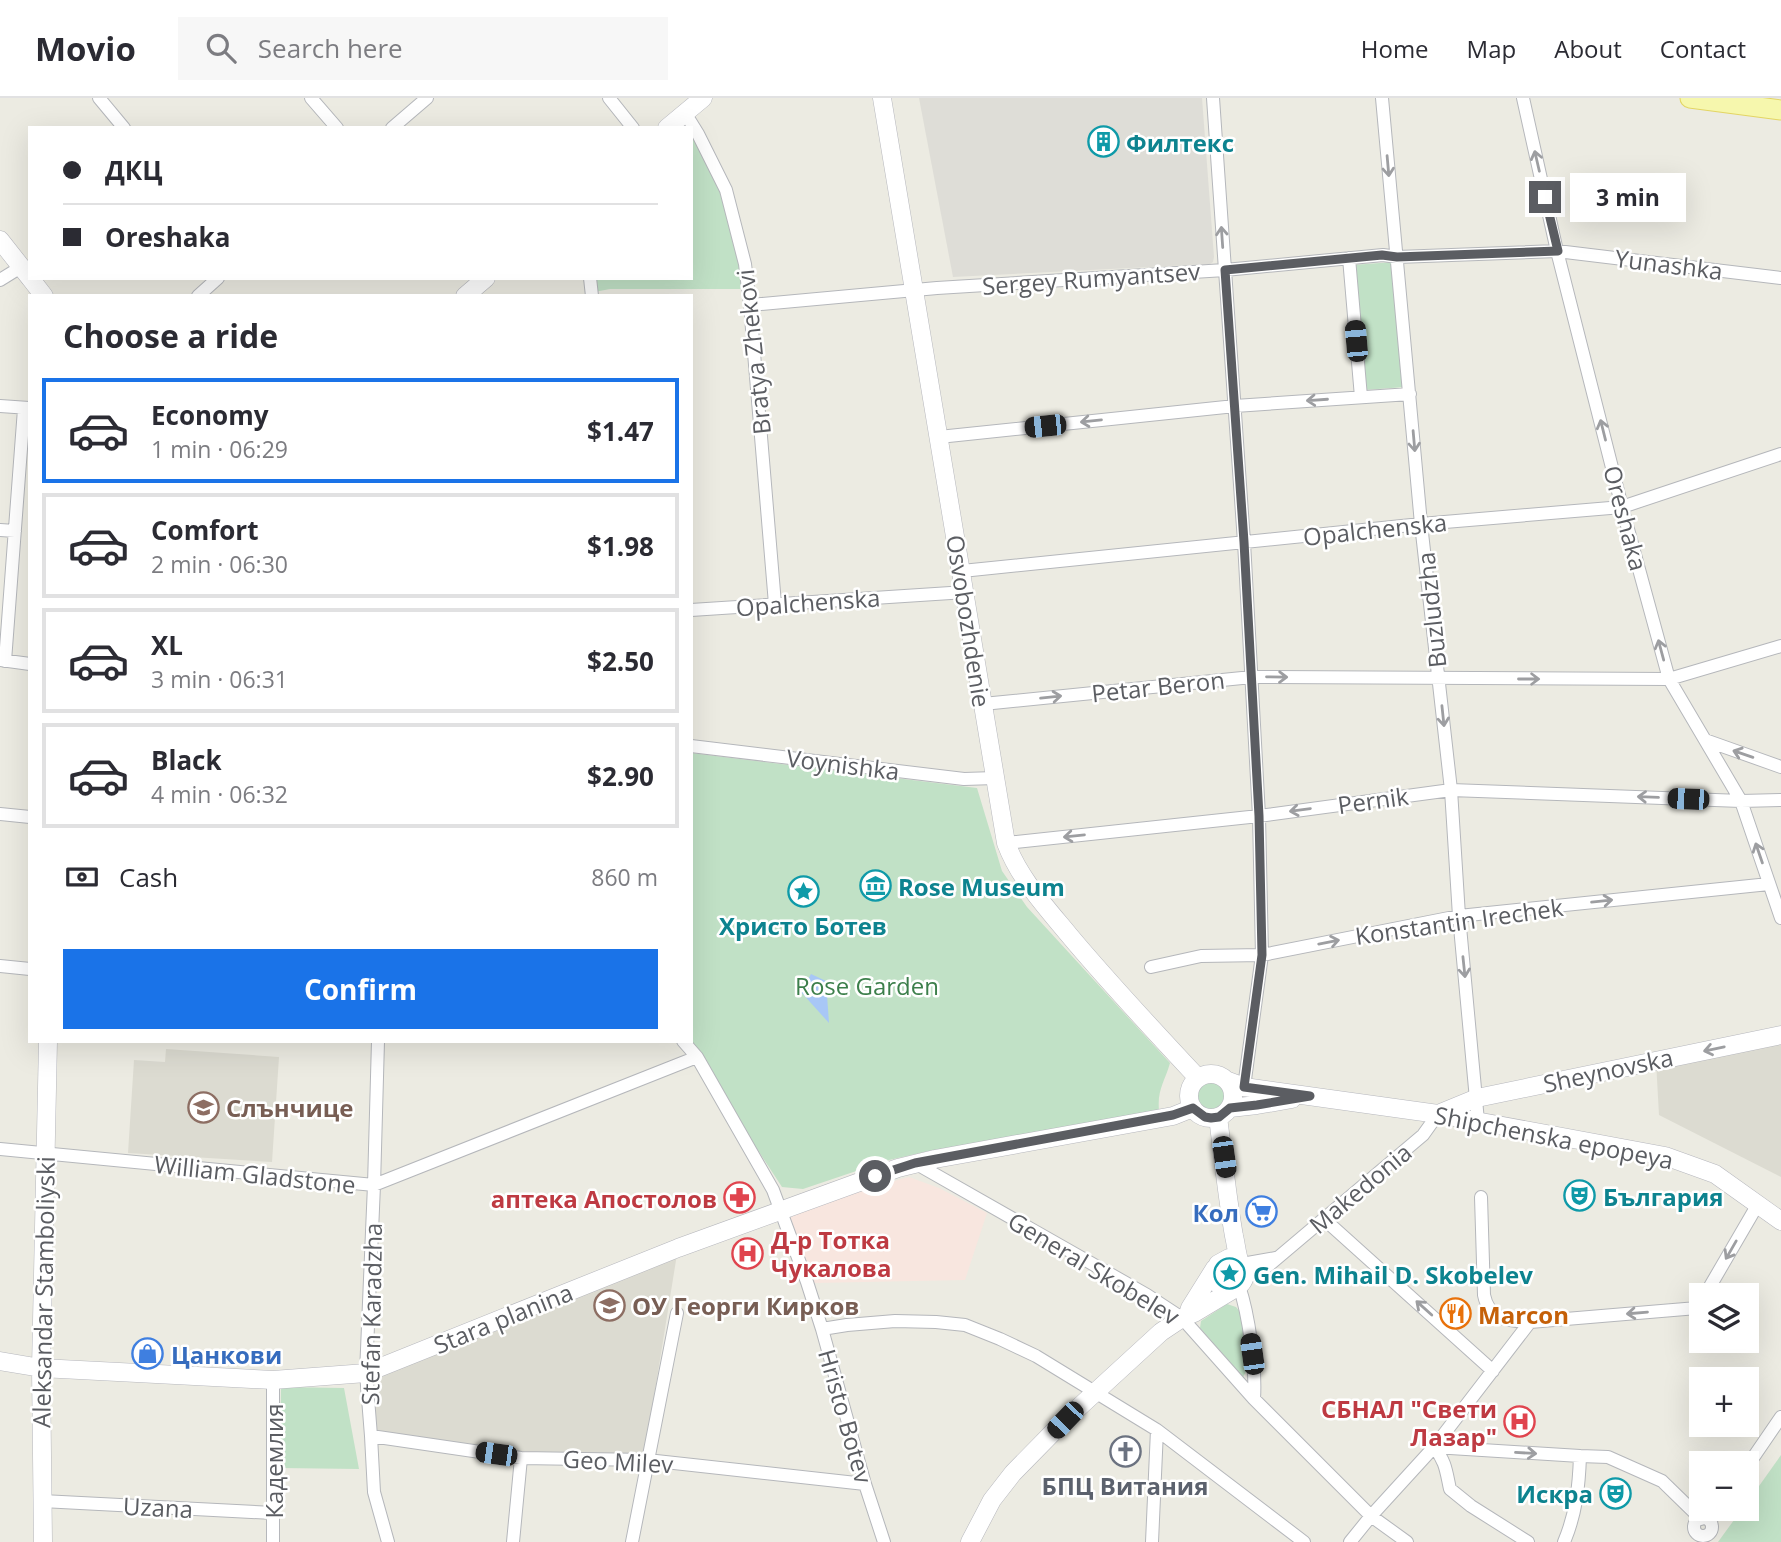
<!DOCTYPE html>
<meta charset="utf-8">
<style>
:root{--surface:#fff;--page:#f7f7f7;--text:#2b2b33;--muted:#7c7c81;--line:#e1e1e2;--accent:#1a73e8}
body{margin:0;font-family:"Open Sans",sans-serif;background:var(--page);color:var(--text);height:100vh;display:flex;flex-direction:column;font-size:26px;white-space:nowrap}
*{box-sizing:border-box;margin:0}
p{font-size:23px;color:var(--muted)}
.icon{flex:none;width:38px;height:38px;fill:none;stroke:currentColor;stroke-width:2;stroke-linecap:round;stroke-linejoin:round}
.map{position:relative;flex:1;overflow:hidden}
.panel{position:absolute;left:28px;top:196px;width:665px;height:749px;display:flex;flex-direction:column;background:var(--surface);border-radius:0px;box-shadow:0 7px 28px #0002}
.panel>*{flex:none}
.banner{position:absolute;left:28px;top:28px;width:665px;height:154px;border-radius:0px;box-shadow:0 7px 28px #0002;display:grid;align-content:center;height:154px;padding:0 35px;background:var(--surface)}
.fabs{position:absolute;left:1689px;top:1185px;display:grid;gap:14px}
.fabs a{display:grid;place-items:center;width:70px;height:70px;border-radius:0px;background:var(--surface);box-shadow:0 7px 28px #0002;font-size:35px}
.end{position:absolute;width:32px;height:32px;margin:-16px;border:9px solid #5b5d62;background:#fff;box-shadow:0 0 0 4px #fff}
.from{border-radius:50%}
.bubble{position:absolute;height:49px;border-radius:0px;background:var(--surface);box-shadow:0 7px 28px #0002;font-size:23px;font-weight:700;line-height:49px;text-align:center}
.car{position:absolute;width:21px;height:42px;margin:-21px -10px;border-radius:9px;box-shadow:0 0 5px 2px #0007;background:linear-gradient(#222 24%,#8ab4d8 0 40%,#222 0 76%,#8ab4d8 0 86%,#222 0)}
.banner b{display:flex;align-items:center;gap:24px;height:66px;font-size:26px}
.banner b+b{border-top:2px solid var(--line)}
.banner i{width:18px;height:18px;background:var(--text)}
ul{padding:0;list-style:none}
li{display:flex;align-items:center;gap:21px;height:105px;margin:0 14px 10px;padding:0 21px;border:4px solid var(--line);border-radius:0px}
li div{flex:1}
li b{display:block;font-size:26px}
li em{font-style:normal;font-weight:700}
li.selected{border-color:var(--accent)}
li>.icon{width:63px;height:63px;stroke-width:1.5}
h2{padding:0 35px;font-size:32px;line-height:84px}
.pay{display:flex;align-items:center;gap:18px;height:77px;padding:0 35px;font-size:26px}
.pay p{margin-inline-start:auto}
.cta{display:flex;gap:14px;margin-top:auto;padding:14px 35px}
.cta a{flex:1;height:80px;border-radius:0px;background:var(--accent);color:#fff;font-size:28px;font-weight:700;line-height:80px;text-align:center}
header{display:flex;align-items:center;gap:42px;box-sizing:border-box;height:98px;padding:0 35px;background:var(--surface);border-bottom:2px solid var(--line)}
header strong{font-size:33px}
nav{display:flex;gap:38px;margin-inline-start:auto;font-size:24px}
.search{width:490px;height:63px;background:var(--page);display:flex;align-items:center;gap:18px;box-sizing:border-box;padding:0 24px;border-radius:0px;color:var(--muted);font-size:26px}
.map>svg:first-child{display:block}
.industrial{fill:#deddd7}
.education{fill:#dcdbd1}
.medical{fill:#f8e6df}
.green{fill:#c1e1c6}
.water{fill:#a8c7f6}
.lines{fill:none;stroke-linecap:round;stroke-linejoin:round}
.street-casing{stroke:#b5b7bb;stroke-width:14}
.secondary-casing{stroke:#b6b7bd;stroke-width:19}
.primary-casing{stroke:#e3d564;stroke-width:21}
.street{stroke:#fff;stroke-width:12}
.secondary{stroke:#fff;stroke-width:18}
.primary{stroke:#f6f7ad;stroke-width:19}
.oneway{stroke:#9d9ea1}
.route{stroke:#5b5d62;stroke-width:9}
.labels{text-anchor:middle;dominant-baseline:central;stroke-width:5;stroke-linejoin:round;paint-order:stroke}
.culture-label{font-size:24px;font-weight:bold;fill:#0d838f;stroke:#fff;text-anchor:start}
.street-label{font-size:24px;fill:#5b5d62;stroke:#fff}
.park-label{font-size:24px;fill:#3c7f4b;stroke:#fff}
.education-label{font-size:24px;font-weight:bold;fill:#785e54;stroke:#fff;text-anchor:start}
.health-label{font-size:24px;font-weight:bold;fill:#be3a42;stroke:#fff;text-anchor:end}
.shop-label{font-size:24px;font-weight:bold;fill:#366cbe;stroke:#fff;text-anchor:end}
.food-label{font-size:24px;font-weight:bold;fill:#c56008;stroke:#fff;text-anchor:start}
.worship-label{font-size:24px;font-weight:bold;fill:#5b616d;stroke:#fff}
</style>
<header>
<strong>Movio</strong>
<div class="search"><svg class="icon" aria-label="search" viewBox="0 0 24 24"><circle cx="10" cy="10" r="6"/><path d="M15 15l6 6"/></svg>Search here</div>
<nav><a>Home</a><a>Map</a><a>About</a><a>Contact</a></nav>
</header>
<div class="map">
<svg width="1781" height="1444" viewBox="0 0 1781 1444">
<rect width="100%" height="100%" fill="#ecebe2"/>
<path class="industrial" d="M919,0H1202L1214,159L1213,164L1210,166L953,179Z"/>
<path class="education" d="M1781,937V1079L1659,1017L1656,963Z
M166,951L279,959L272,1064L128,1055L134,962L165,964Z
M678,1150L643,1367L371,1338L366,1275L420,1263Z"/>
<path class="medical" d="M909,1079L939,1090L987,1115L965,1182L813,1185L790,1118L849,1095Z"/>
<path class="green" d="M691,36L722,95L740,166L742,191H610L594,194L593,180H691Z
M1393,164L1405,289L1364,292L1353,167Z
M691,655L977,690L1002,773L1027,809L1170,965C1165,983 1157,992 1159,1012L929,1053L889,1062L803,1091L782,1089L697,959L691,943Z
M1197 998a14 14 0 1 1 28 0a14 14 0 1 1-28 0Z
M1227,1206L1236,1209L1242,1216L1249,1268L1243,1279L1200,1230L1201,1223Z
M281,1289L344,1290L359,1371L280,1370Z
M1781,1357V1444H1718L1742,1411L1746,1410L1747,1405Z"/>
<path class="water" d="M811,876L826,883L829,925L801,894Z"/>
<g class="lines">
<defs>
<path id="street" d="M99,0L124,30
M311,0L337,30
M609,0L633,30
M1213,0L1244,444L1259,718L1262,857L1244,989
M1382,0L1421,426L1451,692L1459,818L1478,1023
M1523,0L1557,153L1622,409L1669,581L1741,703L1781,820
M685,15L698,36L726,92L745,166L750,207L775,506
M392,30L427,0
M1349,160L1361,299
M590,180L592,198
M0,182L21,169
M198,198L218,180
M750,207L937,190L1225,172L1383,157L1397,159L1557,153L1781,180
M0,308L29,310
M939,339L1235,308L1410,296
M0,432L15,433
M962,473L1421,426L1622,409L1781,356
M691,512L966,494
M0,562L30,566
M5,563L24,311
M983,606L1252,579L1669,581L1781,548
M1705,642L1781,669
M691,648L964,681L995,680
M0,716L30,719
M1006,745L1259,718L1451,692L1741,703L1781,702
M0,868L30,871
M1151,869L1201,858L1262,857L1459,818L1769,786
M378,943L374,1087L366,1275L371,1338L374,1394L388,1444
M683,943L697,959L773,1092L807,1184L822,1231L865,1386L884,1444
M0,1051L374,1087L697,959
M915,1065L1147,1197L1182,1220L1254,1301L1371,1418L1407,1444
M1481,1099L1484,1197C1489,1222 1508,1223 1530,1224
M1324,1121L1493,1273
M1242,1166L1276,1160
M1244,1181L1268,1168L1423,1037L1438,1016
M1239,1188C1249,1217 1256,1270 1254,1301
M1705,1197L1758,1106
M822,1231L847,1227L895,1223L936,1224L965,1227L1000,1241L1036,1258L1157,1332L1304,1444
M371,1338L521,1360L647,1362L865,1386
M1434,1349L1580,1358C1579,1388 1576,1416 1564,1444
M1434,1349C1446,1364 1446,1373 1450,1391L1471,1408L1528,1444
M1580,1358L1608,1359L1662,1383L1701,1421
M1746,1370L1781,1319
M42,1403L273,1415
M1694 1429a9 9 0 1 1 18 0a9 9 0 1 1-18 0Z
M1710,1423L1719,1410
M273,1444V1282
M513,1444L521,1360
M632,1444L677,1215
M1152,1444L1157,1332
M1350,1444L1371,1418L1434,1349L1530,1224L1697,1210L1701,1203"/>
<path id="secondary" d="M882,0L1006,745C1019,780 1045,808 1069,837C1110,886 1154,933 1198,980
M667,30L703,0
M0,142L30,180
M30,180L44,198
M465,198L486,180
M1189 998a22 22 0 1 1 44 0a22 22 0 1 1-44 0Z
M1228,983L1244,989L1438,1016L1665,1058L1715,1076L1781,1123
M1230,1010L1257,1007L1292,1001
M1438,1016L1477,1000L1781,937
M1218,1019C1223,1058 1227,1099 1234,1138C1236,1146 1237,1158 1240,1165C1243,1171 1244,1168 1245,1174C1246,1189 1228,1197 1218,1186C1213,1179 1214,1173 1218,1166L1229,1160L1240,1164
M1188,1216L1190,1210L1215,1170
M0,1263L41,1270L273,1282L366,1275L678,1150L898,1070L935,1061L1173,1018L1193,1010
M43,1444L41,1270L48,943
M970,1444L992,1402L1013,1375L1065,1322L1161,1234L1182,1220L1194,1215L1234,1191"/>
<path id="primary" d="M1690,0L1781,12"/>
</defs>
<use href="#street" class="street-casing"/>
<use href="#secondary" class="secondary-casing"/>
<use href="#primary" class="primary-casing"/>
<use href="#street" class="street"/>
<use href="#secondary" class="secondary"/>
<use href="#primary" class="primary"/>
</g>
<defs><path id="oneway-shaft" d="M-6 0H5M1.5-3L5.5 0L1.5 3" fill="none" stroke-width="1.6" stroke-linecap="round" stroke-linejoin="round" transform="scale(1.75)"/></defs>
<g class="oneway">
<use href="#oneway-shaft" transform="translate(1537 63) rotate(-103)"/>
<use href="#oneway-shaft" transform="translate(1388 68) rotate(85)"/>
<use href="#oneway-shaft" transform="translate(1222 139) rotate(-94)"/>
<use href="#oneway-shaft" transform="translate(1317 302) rotate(176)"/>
<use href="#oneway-shaft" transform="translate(1091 323) rotate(174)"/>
<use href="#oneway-shaft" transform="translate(1603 332) rotate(-104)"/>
<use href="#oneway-shaft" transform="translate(1414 343) rotate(85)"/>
<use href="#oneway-shaft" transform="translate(1661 552) rotate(-105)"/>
<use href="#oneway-shaft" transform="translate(1277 579) rotate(1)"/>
<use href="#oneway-shaft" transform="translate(1529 581)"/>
<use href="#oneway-shaft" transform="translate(1051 599) rotate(-6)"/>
<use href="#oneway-shaft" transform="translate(1443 618) rotate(84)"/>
<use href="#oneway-shaft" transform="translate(1743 656) rotate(-161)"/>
<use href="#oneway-shaft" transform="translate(1648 699) rotate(-178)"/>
<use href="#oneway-shaft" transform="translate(1300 712) rotate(172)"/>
<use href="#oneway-shaft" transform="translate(1074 738) rotate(174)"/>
<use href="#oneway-shaft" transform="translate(1759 755) rotate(-109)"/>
<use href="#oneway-shaft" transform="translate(1602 803) rotate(-6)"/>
<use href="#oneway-shaft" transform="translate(1329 844) rotate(-11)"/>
<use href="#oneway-shaft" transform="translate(1464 869) rotate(84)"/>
<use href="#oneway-shaft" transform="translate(1714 951) rotate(168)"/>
<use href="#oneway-shaft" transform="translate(1731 1152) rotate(120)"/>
<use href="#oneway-shaft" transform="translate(1424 1210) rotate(-138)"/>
<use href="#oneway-shaft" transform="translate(1637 1215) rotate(175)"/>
<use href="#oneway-shaft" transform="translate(1526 1355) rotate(3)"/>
</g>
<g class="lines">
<path class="route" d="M875,1078L915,1065L1173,1017L1193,1010L1205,1019L1211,1020L1219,1019L1230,1010L1257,1007L1310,998L1244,989L1262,857L1259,718L1244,444L1225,172L1382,157L1397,159L1558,153L1545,99"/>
</g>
<defs>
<symbol id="building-ring" viewBox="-11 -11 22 22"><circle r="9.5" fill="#fff" stroke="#0f9aa8" stroke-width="1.5"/><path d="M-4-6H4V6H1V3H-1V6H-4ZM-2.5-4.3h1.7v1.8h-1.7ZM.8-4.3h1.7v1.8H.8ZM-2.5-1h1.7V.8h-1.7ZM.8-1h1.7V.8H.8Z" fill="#0f9aa8"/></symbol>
<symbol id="museum-ring" viewBox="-11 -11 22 22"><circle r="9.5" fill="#fff" stroke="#0f9aa8" stroke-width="1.5"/><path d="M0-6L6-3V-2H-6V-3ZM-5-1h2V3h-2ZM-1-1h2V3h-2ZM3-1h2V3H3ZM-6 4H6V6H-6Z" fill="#0f9aa8"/></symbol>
<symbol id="sight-ring" viewBox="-11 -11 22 22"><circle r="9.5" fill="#fff" stroke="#0f9aa8" stroke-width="1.5"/><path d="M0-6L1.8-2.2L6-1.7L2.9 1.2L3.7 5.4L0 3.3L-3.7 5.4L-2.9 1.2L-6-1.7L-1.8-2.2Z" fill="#0f9aa8"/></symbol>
<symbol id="school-ring" viewBox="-11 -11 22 22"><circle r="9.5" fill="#fff" stroke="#8d6e63" stroke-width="1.5"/><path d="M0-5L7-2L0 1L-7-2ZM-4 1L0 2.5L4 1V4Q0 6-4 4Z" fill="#8d6e63"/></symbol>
<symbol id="theatre-ring" viewBox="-11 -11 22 22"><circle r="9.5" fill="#fff" stroke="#0f9aa8" stroke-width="1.5"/><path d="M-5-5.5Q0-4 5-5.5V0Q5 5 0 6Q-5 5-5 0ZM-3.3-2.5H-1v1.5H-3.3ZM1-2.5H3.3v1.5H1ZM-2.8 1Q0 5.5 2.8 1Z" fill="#0f9aa8"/></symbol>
<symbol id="pharmacy-ring" viewBox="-11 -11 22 22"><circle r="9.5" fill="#fff" stroke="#e0444e" stroke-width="1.5"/><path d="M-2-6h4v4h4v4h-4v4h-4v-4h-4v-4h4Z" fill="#e0444e"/></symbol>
<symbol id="supermarket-ring" viewBox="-11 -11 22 22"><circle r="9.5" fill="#fff" stroke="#3f7fe0" stroke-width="1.5"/><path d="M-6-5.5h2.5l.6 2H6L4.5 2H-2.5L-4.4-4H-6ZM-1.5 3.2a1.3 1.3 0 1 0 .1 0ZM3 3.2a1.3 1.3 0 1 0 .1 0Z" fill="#3f7fe0"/></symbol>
<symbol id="hospital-ring" viewBox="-11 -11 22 22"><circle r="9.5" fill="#fff" stroke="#e0444e" stroke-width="1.5"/><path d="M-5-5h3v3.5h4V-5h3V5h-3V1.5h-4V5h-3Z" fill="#e0444e"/></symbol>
<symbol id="restaurant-ring" viewBox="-11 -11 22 22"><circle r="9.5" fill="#fff" stroke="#e8710a" stroke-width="1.5"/><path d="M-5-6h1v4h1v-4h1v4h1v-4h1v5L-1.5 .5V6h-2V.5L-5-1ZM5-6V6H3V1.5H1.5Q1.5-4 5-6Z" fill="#e8710a"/></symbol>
<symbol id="shop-ring" viewBox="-11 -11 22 22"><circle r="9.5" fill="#fff" stroke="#3f7fe0" stroke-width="1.5"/><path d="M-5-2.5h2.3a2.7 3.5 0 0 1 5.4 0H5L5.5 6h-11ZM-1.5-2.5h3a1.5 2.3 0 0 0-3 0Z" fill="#3f7fe0"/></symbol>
<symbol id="church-ring" viewBox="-11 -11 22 22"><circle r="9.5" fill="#fff" stroke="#6b7280" stroke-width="1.5"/><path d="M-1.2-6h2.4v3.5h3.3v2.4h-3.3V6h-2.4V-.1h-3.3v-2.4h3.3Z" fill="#6b7280"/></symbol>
</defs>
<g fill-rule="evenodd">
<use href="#building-ring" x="1086" y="26" width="35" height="35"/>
<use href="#museum-ring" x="858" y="770" width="35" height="35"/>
<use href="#sight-ring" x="786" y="776" width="35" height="35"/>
<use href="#school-ring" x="186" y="992" width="35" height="35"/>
<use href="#theatre-ring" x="1562" y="1080" width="35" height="35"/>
<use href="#pharmacy-ring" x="722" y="1082" width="35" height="35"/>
<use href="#supermarket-ring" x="1244" y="1096" width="35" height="35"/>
<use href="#hospital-ring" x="730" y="1138" width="35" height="35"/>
<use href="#sight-ring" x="1212" y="1158" width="35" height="35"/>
<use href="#school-ring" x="592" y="1190" width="35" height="35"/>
<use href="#restaurant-ring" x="1438" y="1198" width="35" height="35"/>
<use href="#shop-ring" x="130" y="1238" width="35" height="35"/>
<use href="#hospital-ring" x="1502" y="1306" width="35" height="35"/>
<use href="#church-ring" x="1108" y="1336" width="35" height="35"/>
<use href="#theatre-ring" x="1598" y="1378" width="35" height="35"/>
</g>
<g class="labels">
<g class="culture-label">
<text x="1126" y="44">Филтекс</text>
<text x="898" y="788">Rose Museum</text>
<text x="803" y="827" text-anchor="middle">Христо Ботев</text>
<text x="1603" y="1098">България</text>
<text x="1253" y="1176">Gen. Mihail D. Skobelev</text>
<text x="1593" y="1395" text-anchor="end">Искра</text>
</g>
<g class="street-label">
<text transform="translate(1669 166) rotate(7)">Yunashka</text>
<text transform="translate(1091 180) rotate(-4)">Sergey Rumyantsev</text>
<text transform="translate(753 254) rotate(-96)">Bratya Zhekovi</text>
<text transform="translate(1626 420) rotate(75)">Oreshaka</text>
<text transform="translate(1375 431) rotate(-6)">Opalchenska</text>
<text transform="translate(808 504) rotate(-4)">Opalchenska</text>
<text transform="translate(1431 512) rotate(-96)">Buzludzha</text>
<text transform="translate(969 523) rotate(81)">Osvobozhdenie</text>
<text transform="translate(1158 588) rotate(-6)">Petar Beron</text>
<text transform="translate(843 666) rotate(7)">Voynishka</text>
<text transform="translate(1373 702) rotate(-8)">Pernik</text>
<text transform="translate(1459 823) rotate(-8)">Konstantin Irechek</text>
<text transform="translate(1608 972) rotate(-12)">Sheynovska</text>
<text transform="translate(1554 1039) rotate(11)">Shipchenska epopeya</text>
<text transform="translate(255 1076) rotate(6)">William Gladstone</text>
<text transform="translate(1360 1090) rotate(-40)">Makedonia</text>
<text transform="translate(1094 1170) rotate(31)">General Skobelev</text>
<text transform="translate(43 1194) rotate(-89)">Aleksandar Stamboliyski</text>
<text transform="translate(371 1216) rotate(-89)">Stefan Karadzha</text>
<text transform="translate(503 1220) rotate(-22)">Stara planina</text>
<text transform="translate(846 1318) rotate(74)">Hristo Botev</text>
<text transform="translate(273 1363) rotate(-90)">Кадемлия</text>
<text transform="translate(618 1363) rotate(3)">Geo Milev</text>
<text transform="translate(158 1409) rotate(3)">Uzana</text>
</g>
<g class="park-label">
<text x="867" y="887">Rose Garden</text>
</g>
<g class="education-label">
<text x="226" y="1009">Слънчице</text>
<text x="632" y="1207">ОУ Георги Кирков</text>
</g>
<g class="health-label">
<text x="717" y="1100">аптека Апостолов</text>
<text x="771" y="1141" text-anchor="start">Д-р Тотка<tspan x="771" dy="28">Чукалова</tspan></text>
<text x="1497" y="1310">СБНАЛ "Свeти<tspan x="1497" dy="28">Лазар"</tspan></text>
</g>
<g class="shop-label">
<text x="1239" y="1114">Кол</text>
<text x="171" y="1256" text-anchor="start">Цанкови</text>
</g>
<g class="food-label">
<text x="1478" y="1216">Marcon</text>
</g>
<g class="worship-label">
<text x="1125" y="1387">БПЦ Витания</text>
</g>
</g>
</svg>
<div class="fabs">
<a><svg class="icon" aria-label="layers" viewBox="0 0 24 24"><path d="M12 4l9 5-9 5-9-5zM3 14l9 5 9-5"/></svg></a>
<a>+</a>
<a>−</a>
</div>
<i class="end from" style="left:875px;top:1078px"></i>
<i class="end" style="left:1545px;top:99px"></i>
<div class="bubble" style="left:1570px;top:75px;width:116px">3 min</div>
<i class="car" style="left:1356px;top:243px;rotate:355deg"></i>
<i class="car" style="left:1045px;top:328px;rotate:264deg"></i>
<i class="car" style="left:1688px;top:701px;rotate:272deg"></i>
<i class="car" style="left:1224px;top:1059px;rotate:172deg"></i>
<i class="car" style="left:1252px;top:1256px;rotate:352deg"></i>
<i class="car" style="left:1065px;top:1322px;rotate:224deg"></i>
<i class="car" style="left:496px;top:1356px;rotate:278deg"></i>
<div class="banner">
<b><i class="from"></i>ДКЦ</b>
<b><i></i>Oreshaka</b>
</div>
<section class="panel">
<h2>Choose a ride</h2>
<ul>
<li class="selected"><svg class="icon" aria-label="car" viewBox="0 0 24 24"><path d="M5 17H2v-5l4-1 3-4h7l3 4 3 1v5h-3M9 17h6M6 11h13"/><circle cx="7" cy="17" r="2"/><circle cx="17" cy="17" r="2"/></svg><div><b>Economy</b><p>1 min · 06:29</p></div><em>$1.47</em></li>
<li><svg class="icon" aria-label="car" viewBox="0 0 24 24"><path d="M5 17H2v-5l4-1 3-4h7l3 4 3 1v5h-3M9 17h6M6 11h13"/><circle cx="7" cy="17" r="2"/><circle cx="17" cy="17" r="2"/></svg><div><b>Comfort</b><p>2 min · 06:30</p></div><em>$1.98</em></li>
<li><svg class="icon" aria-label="car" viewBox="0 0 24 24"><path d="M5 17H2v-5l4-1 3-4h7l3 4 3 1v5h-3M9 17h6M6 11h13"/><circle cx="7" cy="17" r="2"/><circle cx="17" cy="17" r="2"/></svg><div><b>XL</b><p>3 min · 06:31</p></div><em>$2.50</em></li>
<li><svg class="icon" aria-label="car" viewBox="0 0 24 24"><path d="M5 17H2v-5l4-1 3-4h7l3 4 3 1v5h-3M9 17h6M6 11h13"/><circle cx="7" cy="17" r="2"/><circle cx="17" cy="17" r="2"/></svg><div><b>Black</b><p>4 min · 06:32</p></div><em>$2.90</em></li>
</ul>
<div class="pay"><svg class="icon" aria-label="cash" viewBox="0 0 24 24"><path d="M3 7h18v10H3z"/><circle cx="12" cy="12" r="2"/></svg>Cash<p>860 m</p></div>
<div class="cta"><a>Confirm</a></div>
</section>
</div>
